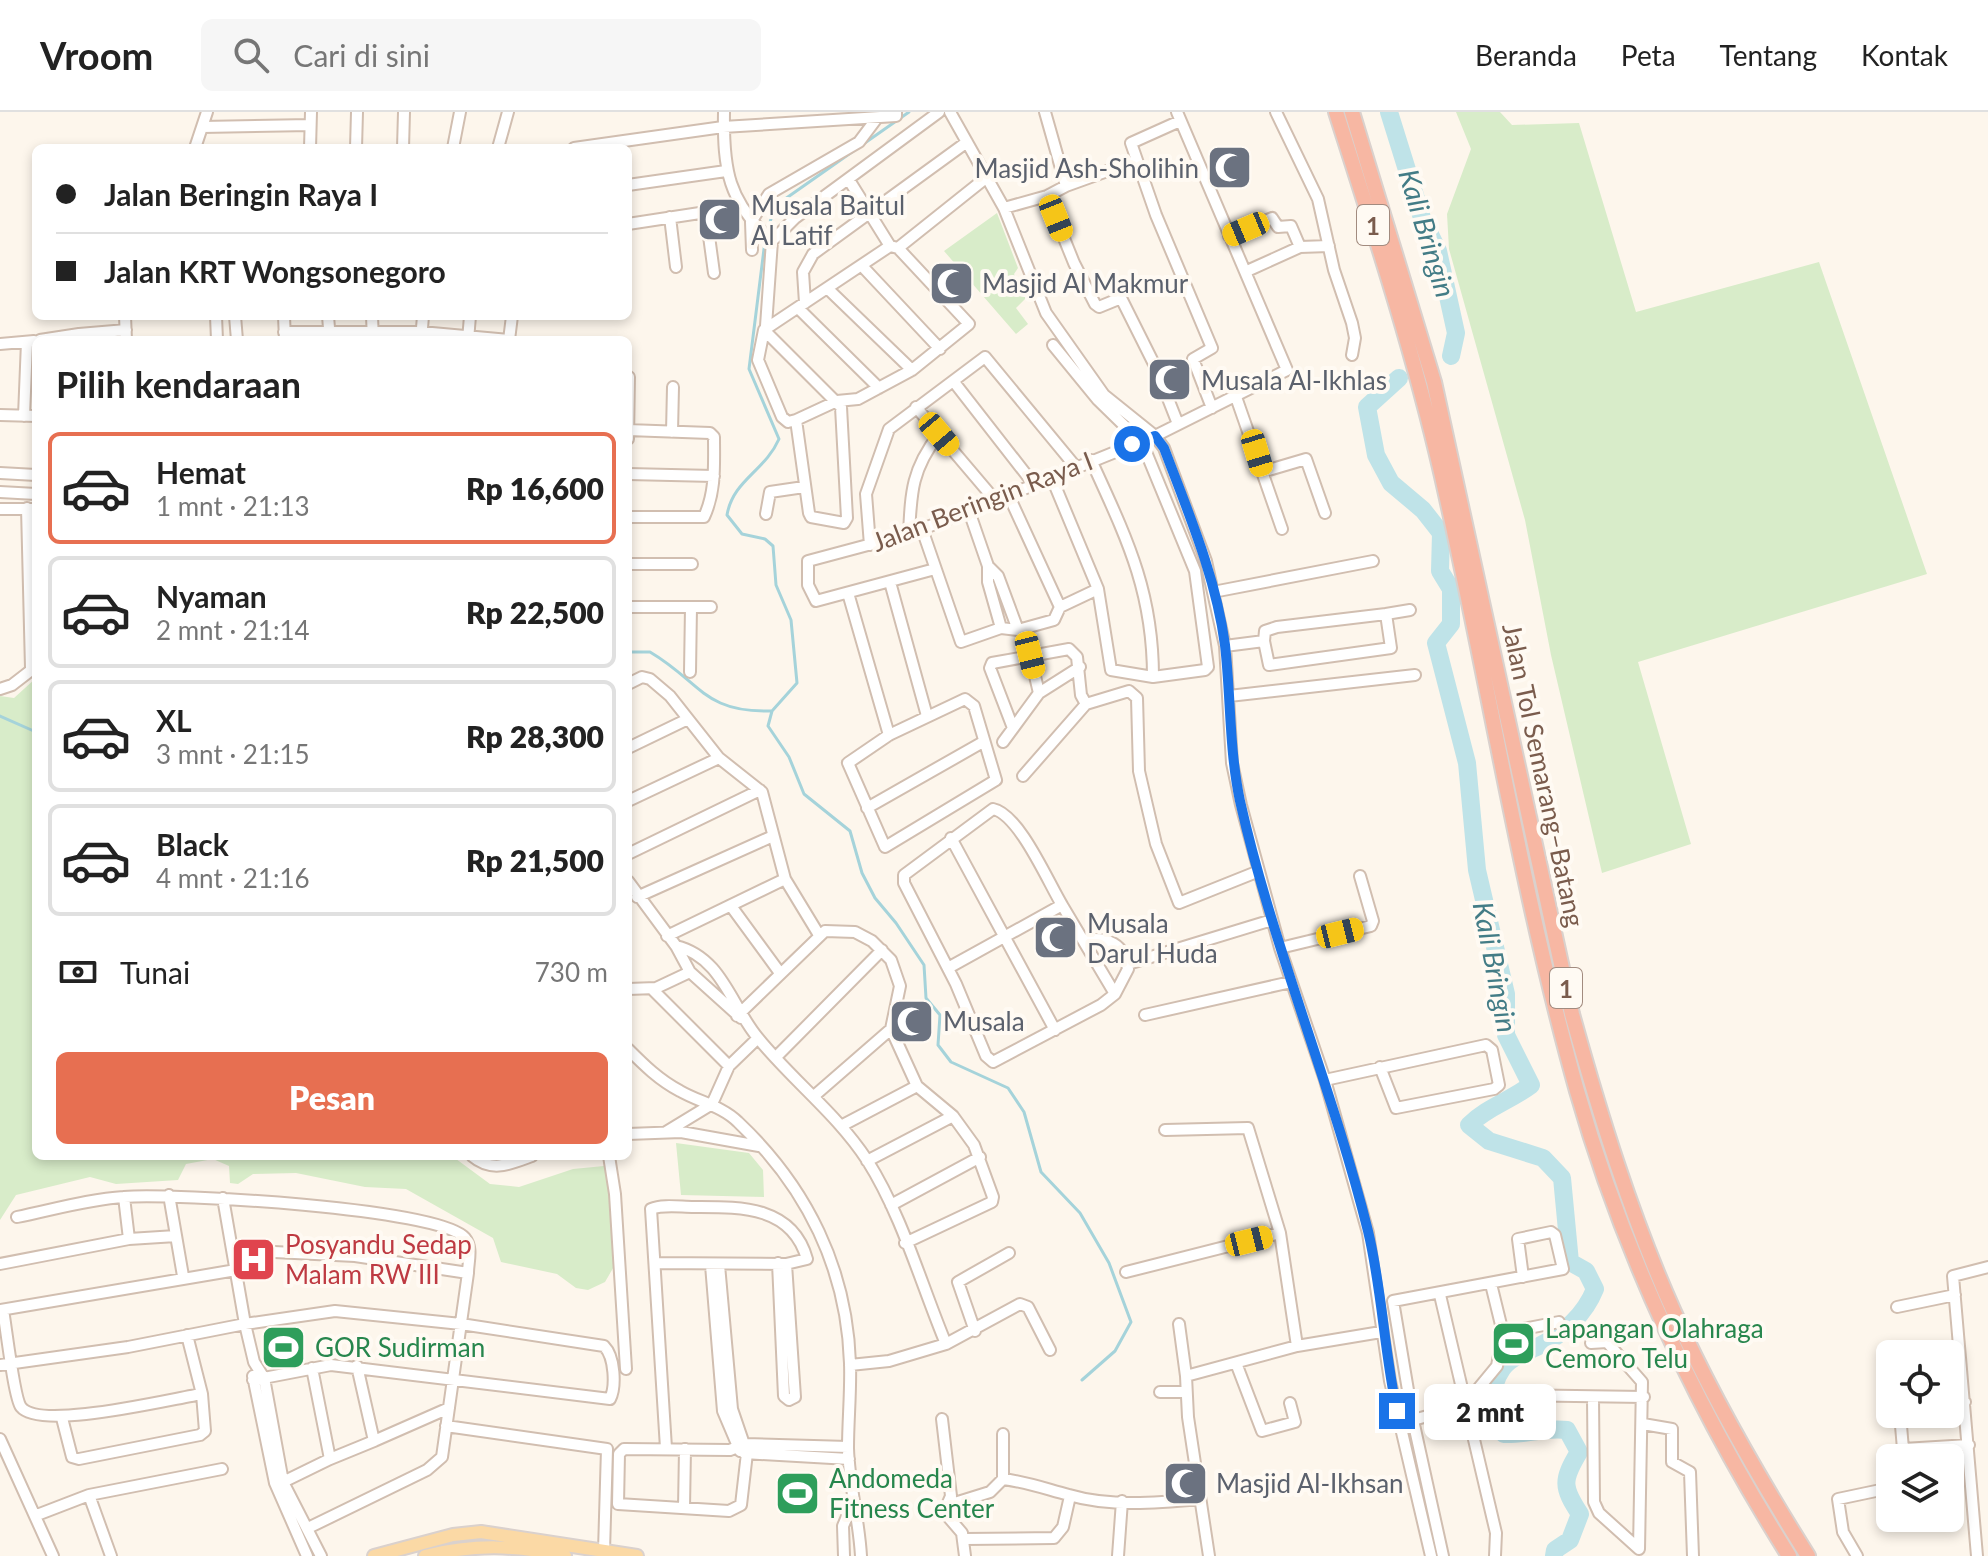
<!DOCTYPE html>
<html lang="id">
<meta charset="utf-8">
<style>
:root{--surface:#fff;--page:#f6f6f6;--text:#222;--muted:#767676;--line:#e0e0e0;--accent:#e76f51}
body{margin:0;font-family:Lato,sans-serif;background:var(--page);color:var(--text);height:100vh;display:flex;flex-direction:column;font-size:30px;white-space:nowrap}
*{box-sizing:border-box;margin:0}
p{font-size:26px;color:var(--muted)}
.icon{flex:none;width:44px;height:44px;fill:none;stroke:currentColor;stroke-width:2;stroke-linecap:round;stroke-linejoin:round}
.map{position:relative;flex:1;overflow:hidden}
.side{position:absolute;left:32px;top:224px;width:600px;height:824px;display:flex;flex-direction:column;background:var(--surface);border-radius:12px;box-shadow:0 4px 12px #0003}
.side>*{flex:none}
.guide{position:absolute;left:32px;top:32px;width:600px;height:176px;border-radius:12px;box-shadow:0 4px 12px #0003;display:grid;align-content:center;height:176px;padding:0 24px;background:var(--surface)}
.fabs{position:absolute;left:1876px;top:1228px;display:grid;gap:16px}
.fabs a{display:grid;place-items:center;width:88px;height:88px;border-radius:12px;background:var(--surface);box-shadow:0 4px 12px #0003;font-size:40px}
.end{position:absolute;width:36px;height:36px;margin:-18px;border:10px solid #1a73e8;background:#fff;box-shadow:0 0 0 4px #fff}
.from{border-radius:50%}
.bubble{position:absolute;height:56px;border-radius:12px;background:var(--surface);box-shadow:0 4px 12px #0003;font-size:26px;font-weight:800;line-height:56px;text-align:center}
.car{position:absolute;width:24px;height:48px;margin:-24px -12px;border-radius:10px;box-shadow:0 0 6px 2px #0007;background:linear-gradient(#f5c518 24%,#345 0 40%,#f5c518 0 76%,#345 0 86%,#f5c518 0)}
.guide b{display:flex;align-items:center;gap:28px;height:76px;font-size:30px}
.guide b+b{border-top:2px solid var(--line)}
.guide i{width:20px;height:20px;background:var(--text)}
ul{padding:0;list-style:none}
li{display:flex;align-items:center;gap:24px;height:112px;margin:0 16px 12px;padding:0 8px;border:4px solid var(--line);border-radius:12px}
li div{flex:1}
li b{display:block;font-size:30px}
li em{font-style:normal;font-weight:800}
li.on{border-color:var(--accent)}
li>.icon{width:72px;height:72px;stroke-width:1.5}
h2{padding:0 24px;font-size:36px;line-height:96px}
.pay{display:flex;align-items:center;gap:20px;height:88px;padding:0 24px;font-size:30px}
.pay p{margin-inline-start:auto}
.button{display:flex;gap:16px;margin-top:auto;padding:16px 24px}
.button a{flex:1;height:92px;border-radius:12px;background:var(--accent);color:#fff;font-size:32px;font-weight:800;line-height:92px;text-align:center}
header{display:flex;align-items:center;gap:48px;box-sizing:border-box;height:112px;padding:0 40px;background:var(--surface);border-bottom:2px solid var(--line)}
header strong{font-size:38px}
nav{display:flex;gap:44px;margin-inline-start:auto;font-size:28px}
.search{width:560px;height:72px;background:var(--page);display:flex;align-items:center;gap:20px;box-sizing:border-box;padding:0 28px;border-radius:12px;color:var(--muted);font-size:30px}
.map>svg:first-child{display:block}
.green{fill:#d8ecc9}
.lines{fill:none;stroke-linecap:round;stroke-linejoin:round}
.stream{stroke:#a5d3da;stroke-width:3}
.river{stroke:#bfe3e8;stroke-width:18}
.minor-casing{stroke:#d1beb0;stroke-width:14}
.major-casing{stroke:#dad1cd;stroke-width:16}
.highway-casing{stroke:#dad1cd;stroke-width:18}
.minor{stroke:#fff;stroke-width:10}
.major{stroke:#fbd9a5;stroke-width:12}
.highway{stroke:#f7b7a3;stroke-width:14}
.route{stroke:#1a73e8;stroke-width:10}
.labels{text-anchor:middle;dominant-baseline:central;stroke-width:8;stroke-linejoin:round;paint-order:stroke}
.shield{fill:#fffaf3;stroke:#a28b7f;stroke-width:2}
.shield-label{font-size:24px;font-weight:bold;fill:#7a5c4d}
.worship-label{font-size:26px;fill:#5b616d;stroke:#fffaf3;text-anchor:start}
.street-label{font-size:26px;fill:#7a5c4d;stroke:#fffaf3}
.health-label{font-size:26px;fill:#be3a42;stroke:#fffaf3;text-anchor:start}
.leisure-label{font-size:26px;fill:#27864d;stroke:#fffaf3;text-anchor:start}
.water-label{font-size:28px;font-style:italic;fill:#437c86;stroke:#fffaf3}
</style>
<header>
<strong>Vroom</strong>
<div class="search"><svg class="icon" aria-label="search" viewBox="0 0 24 24"><circle cx="10" cy="10" r="6"/><path d="M15 15l6 6"/></svg>Cari di sini</div>
<nav><a>Beranda</a><a>Peta</a><a>Tentang</a><a>Kontak</a></nav>
</header>
<div class="map">
<svg width="1988" height="1444" viewBox="0 0 1988 1444">
<rect width="100%" height="100%" fill="#fdf6ec"/>
<path class="green" d="M1456,0H1500L1512,13L1579,11L1636,200L1819,150L1927,462L1638,550L1691,732L1602,761L1551,543L1525,408L1449,137L1447,102L1471,37Z
M997,101L1018,156L1014,162L1026,186L1016,196L1028,212L1016,222L944,139Z
M36,566V1044H452L490,1072L519,1075L573,1057L604,1054L614,1105L616,1151L605,1170L588,1178L576,1176L557,1162L501,1150L493,1126L406,1077L365,1075L296,1061L253,1062L238,1072L230,1071L229,1054L213,1047L186,1052L178,1068L116,1072L90,1065L16,1083L0,1108V584L14,586Z
M676,1031L749,1041L763,1058L764,1085L681,1083Z"/>
<g class="lines">
<path class="stream" d="M768,118L772,103L785,87L909,0
M765,129L749,257L779,327C765,359 733,368 727,403L742,422L765,427L773,434L776,473L791,508L797,571L772,599L768,614L789,645L804,682L850,719L862,761L875,786L896,811L924,853L926,886L940,903L938,933L951,950L1008,976L1024,1000L1041,1060L1080,1101L1109,1151L1131,1210L1115,1239L1082,1268
M628,540H650C701,570 703,601 772,599
M0,604L36,620"/>
<path class="river" d="M1389,0L1422,106L1438,139L1456,221L1451,244
M1399,266L1367,295L1376,343L1391,371L1423,398L1441,421L1440,459L1451,477V512L1436,531L1467,651L1477,758L1506,882V923L1531,973C1510,989 1487,995 1469,1013L1489,1029L1543,1046L1562,1066L1570,1150L1586,1159L1595,1177C1585,1202 1564,1222 1539,1234C1527,1240 1510,1245 1502,1257C1488,1277 1492,1303 1504,1322C1527,1323 1544,1315 1567,1318L1579,1340C1562,1368 1562,1375 1580,1402L1570,1428L1555,1438L1554,1444"/>
<defs>
<path id="minor" d="M724,0C723,57 728,90 772,129
M950,0L1004,96L1046,201L1104,283L1155,324L1164,336L1206,449L1225,534L1232,651L1241,693L1280,836L1325,968L1368,1121L1390,1269L1431,1444
M1276,0L1318,87L1334,158L1352,211L1355,226L1352,243
M1180,9L1131,31L1156,103L1212,236L1193,247L1212,296
M202,15L310,13
M195,36L207,0
M310,36L311,0
M356,36L357,0
M403,36L404,0
M453,36L460,0
M498,36L508,0
M574,36L723,15L896,4V0
M849,68L890,134
M628,73L726,59
M1066,74L1135,49
M1047,84L1074,151L1095,192L1099,195L1121,186L1156,256L1178,312
M1004,96L1047,84L1066,74L1045,0
M706,102L714,161
M670,105L676,155
M628,112L739,95
M1229,124L1272,106L1278,115L1291,114L1300,135L1247,159
M1300,135L1329,134
M752,138L751,110L769,82L859,30L877,6
M863,155L940,237
M827,176L912,258
M805,191L803,160L813,142L967,30
M798,196L879,276
M125,204L126,228
M216,204L217,228
M235,204L237,228
M284,204L285,228
M328,204L330,228
M372,204L373,228
M766,214L772,129L795,106L939,0
M764,218L841,295L847,406L844,411L811,405L809,401L796,308L788,310L782,305L758,248L764,218L890,134L898,136L987,65
M284,220H421L509,228
M79,222L126,218
M40,228L79,222L78,228
M421,228L423,204
M468,228L470,204
M509,228L512,204
M0,232L34,229
M1053,233L1098,288L1140,329
M954,270L1032,370
M1236,285L1282,417
M916,295L995,388
M0,303L36,304
M24,304L27,230
M796,308L837,289L858,287L912,258L969,212L898,136
M628,318L710,321L714,325C714,353 716,379 704,405H628
M672,320L673,275
M628,327L629,265
M1091,348C1126,425 1153,478 1153,565
M1262,360L1306,347L1325,401
M0,361L36,363
M628,362L714,364
M1051,364L1098,477L1111,558L1153,565L1205,558L1208,555L1195,459L1141,328
M0,380L36,382
M1008,382L1060,495
M27,396L31,556
M0,397H36
M969,399L988,454V470L1001,516
M766,402L770,380L804,375
M922,417L961,530L1001,516L1018,518L1054,508L1060,495L1098,477
M909,422C911,379 912,357 939,322
M870,433L866,382L889,317L985,245L1075,354
M628,452H692
M988,454L998,464L1018,518
M935,457L816,489L808,473V449L909,422L969,399L1155,324L1287,258L1177,0
M890,470L927,604
M1213,480L1373,449
M848,481L889,623
M628,495H711
M1386,502L1410,498
M1225,534L1264,529L1265,519L1277,515L1386,502L1391,536L1269,553L1264,529
M1030,543L1039,581
M690,560L691,495
M628,572L642,565L650,567L670,584L719,646L762,680L785,767L819,823
M0,577L12,573L34,556
M1229,584L1415,563
M965,587L974,594L996,668L885,735L848,651L889,623Z
M1013,616L990,556L992,551L1069,537L1077,545L1081,583L1086,592L1129,579L1137,586L1139,659L1156,732L1179,791L1259,759
M1003,630L1039,581L1080,555
M628,636L688,607
M1023,664L1086,592
M628,689L719,646
M867,696L983,630
M951,726L1055,918
M628,742L760,678
M628,769L676,834L690,860L741,906
M637,785L773,724
M1062,793C1048,770 1019,702 993,697L904,763V771L956,872L986,944L993,950L1101,893L1115,882L1128,857C1125,832 1107,824 1084,828
M731,794L780,861
M667,824L785,767
M676,834C722,845 731,894 758,926C792,968 837,1002 867,1048C902,1103 921,1172 946,1232
M1280,836L1371,814L1373,809L1360,764
M1128,852L1272,808
M948,856L1062,793L1115,882
M628,877L656,876L690,860
M652,877L729,954
M1145,903L1291,870
M737,904L825,819L855,820L872,829L891,848L900,874L891,917L917,974L953,1004L974,1033L993,1085L992,1090L905,1131
M628,937C644,953 659,968 680,979C699,990 722,994 738,1010C807,1075 847,1157 850,1251C851,1279 848,1308 848,1336C849,1373 859,1407 861,1444
M776,945L882,838
M1325,968L1486,933L1492,938L1499,973L1494,977L1396,996L1380,955
M814,984L891,917
M841,1014L917,974
M1165,1018L1248,1016L1280,1121L1297,1234
M666,1020L712,992L729,954L758,926
M628,1022L681,1020L759,1034
M472,1044C492,1061 510,1052 532,1044
M609,1044L615,1082L626,1257
M867,1049L953,1004
M169,1083L183,1164
M124,1085L129,1127
M223,1086L245,1212L254,1250L264,1266L283,1370L321,1444
M891,1093L980,1045
M17,1105C52,1098 89,1087 124,1085C173,1081 440,1096 465,1126C473,1136 468,1150 468,1161
M232,1138L355,1144L468,1161L442,1345L427,1358L308,1416
M655,1151L786,1152L807,1147C792,1093 739,1095 694,1095C680,1095 663,1092 651,1097L666,1336
M778,1151L784,1284L789,1288L795,1285L786,1152
M0,1152L129,1127L176,1124
M711,1153L723,1299L740,1339
M719,1153L732,1297L747,1341L741,1393L729,1399L618,1392L619,1342L624,1337L730,1338L745,1332L848,1335
M1126,1160L1280,1121
M1440,1183L1496,1421L1495,1444
M1897,1195L1955,1183
M0,1198L236,1158
M3,1198C6,1214 14,1286 21,1295C40,1319 170,1287 202,1282
M1179,1212L1186,1264
M975,1219L958,1170L1009,1141
M1503,1221L1559,1210
M1591,1231L1607,1230L1642,1270L1639,1437
M1236,1251L1262,1319L1295,1310L1290,1291
M0,1253L128,1235L245,1212L335,1199L461,1212L604,1234C615,1245 616,1275 610,1287L331,1253L253,1268
M850,1253L889,1249L946,1232L1020,1192L1028,1195L1050,1238
M312,1256L330,1347L374,1329L357,1254
M253,1264L275,1371L307,1444
M1476,1279L1502,1283L1644,1285
M1160,1280H1186
M1593,1286L1594,1390L1599,1401L1639,1437
M1950,1291L1965,1290
M1900,1302L1903,1337L1969,1333
M62,1306L72,1345L79,1347L200,1323L205,1319L202,1282L187,1223
M942,1307L951,1384L944,1400L962,1421L965,1444
M1413,1308L1464,1294L1497,1254L1503,1221L1491,1172
M1643,1312L1672,1317V1350L1690,1360L1693,1444
M446,1314L607,1337L604,1439
M0,1327L53,1444
M374,1329L449,1296
M744,1341L849,1347
M1003,1367C1027,1370 1046,1377 1069,1383C1109,1395 1158,1391 1199,1387
M1003,1367V1322
M283,1370L330,1347
M89,1383L111,1444
M945,1394L990,1380L1003,1367
M684,1396L685,1337
M37,1403L89,1383L222,1357
M965,1427L1054,1426L1063,1415L1070,1384
M844,1444L843,1414L852,1393
M1118,1444L1122,1389
M1209,1444L1188,1305L1186,1264L1297,1234L1381,1220
M1443,1444L1413,1308L1393,1189L1563,1157L1555,1123L1551,1120L1518,1127L1523,1165
M1857,1444L1843,1420L1838,1387L1890,1376
M1977,1444L1953,1164L1988,1155"/>
<path id="major" d="M374,1444L453,1423L481,1420L637,1444
M425,1444C474,1432 516,1433 565,1444"/>
<path id="highway" d="M1336,0C1374,119 1413,238 1441,360C1488,566 1520,776 1577,979C1624,1144 1698,1299 1789,1444
M1352,0L1434,270L1572,902C1600,1003 1631,1104 1674,1200C1712,1285 1759,1366 1808,1444"/>
</defs>
<use href="#minor" class="minor-casing"/>
<use href="#major" class="major-casing"/>
<use href="#highway" class="highway-casing"/>
<use href="#minor" class="minor"/>
<use href="#major" class="major"/>
<use href="#highway" class="highway"/>
</g>
<g class="lines">
<path class="route" d="M1132,332L1155,324L1164,336C1188,400 1216,465 1225,533C1231,585 1229,637 1240,689C1273,836 1332,974 1368,1119C1382,1176 1384,1239 1397,1299"/>
</g>
<defs>
<symbol id="mosque-square" viewBox="-11 -11 22 22"><rect x="-9" y="-9" width="18" height="18" rx="4" fill="#6b7280" stroke="#fffaf3"/><path d="M3.5-4.9A6 6 0 1 0 3.5 4.9A5 5 0 1 1 3.5-4.9Z" fill="#fff"/></symbol>
<symbol id="hospital-square" viewBox="-11 -11 22 22"><rect x="-9" y="-9" width="18" height="18" rx="4" fill="#e0444e" stroke="#fffaf3"/><path d="M-5-5h3v3.5h4V-5h3V5h-3V1.5h-4V5h-3Z" fill="#fff"/></symbol>
<symbol id="stadium-square" viewBox="-11 -11 22 22"><rect x="-9" y="-9" width="18" height="18" rx="4" fill="#2e9e5b" stroke="#fffaf3"/><path d="M0-5a6.5 5 0 1 0 0 10a6.5 5 0 1 0 0-10ZM-3.5-1.8h7v3.6h-7Z" fill="#fff"/></symbol>
</defs>
<g fill-rule="evenodd">
<use href="#mosque-square" x="1204" y="30" width="51" height="51"/>
<use href="#mosque-square" x="694" y="82" width="51" height="51"/>
<use href="#mosque-square" x="926" y="146" width="51" height="51"/>
<use href="#mosque-square" x="1144" y="242" width="51" height="51"/>
<use href="#mosque-square" x="1030" y="800" width="51" height="51"/>
<use href="#mosque-square" x="886" y="884" width="51" height="51"/>
<use href="#hospital-square" x="228" y="1122" width="51" height="51"/>
<use href="#stadium-square" x="1488" y="1206" width="51" height="51"/>
<use href="#stadium-square" x="258" y="1210" width="51" height="51"/>
<use href="#mosque-square" x="1160" y="1346" width="51" height="51"/>
<use href="#stadium-square" x="772" y="1356" width="51" height="51"/>
</g>
<g class="labels">
<g class="shield">
<rect x="1357" y="93" width="32" height="40" rx="6"/>
<rect x="1550" y="856" width="32" height="40" rx="6"/>
</g>
<g class="shield-label">
<text x="1373" y="113">1</text>
<text x="1566" y="876">1</text>
</g>
<g class="worship-label">
<text x="1199" y="56" text-anchor="end">Masjid Ash-Sholihin</text>
<text x="751" y="93">Musala Baitul<tspan x="751" dy="30">Al Latif</tspan></text>
<text x="982" y="171">Masjid Al Makmur</text>
<text x="1201" y="268">Musala Al-Ikhlas</text>
<text x="1087" y="811">Musala<tspan x="1087" dy="30">Darul Huda</tspan></text>
<text x="943" y="909">Musala</text>
<text x="1216" y="1371">Masjid Al-Ikhsan</text>
</g>
<g class="street-label">
<text transform="translate(982 389) rotate(-21)">Jalan Beringin Raya I</text>
<text transform="translate(1544 663) rotate(78)">Jalan Tol Semarang–Batang</text>
</g>
<g class="health-label">
<text x="285" y="1132">Posyandu Sedap<tspan x="285" dy="30">Malam RW III</tspan></text>
</g>
<g class="leisure-label">
<text x="1545" y="1216">Lapangan Olahraga<tspan x="1545" dy="30">Cemoro Telu</tspan></text>
<text x="315" y="1235">GOR Sudirman</text>
<text x="829" y="1366">Andomeda<tspan x="829" dy="30">Fitness Center</tspan></text>
</g>
<g class="water-label">
<text transform="translate(1428 121) rotate(73)">Kali Bringin</text>
<text transform="translate(1496 855) rotate(79)">Kali Bringin</text>
</g>
</g>
</svg>
<div class="fabs">
<a><svg class="icon" aria-label="locate" viewBox="0 0 24 24"><circle cx="12" cy="12" r="6"/><path d="M12 2v4M12 18v4M2 12h4M18 12h4"/></svg></a>
<a><svg class="icon" aria-label="layers" viewBox="0 0 24 24"><path d="M12 4l9 5-9 5-9-5zM3 14l9 5 9-5"/></svg></a>
</div>
<i class="end from" style="left:1132px;top:332px"></i>
<i class="end" style="left:1397px;top:1299px"></i>
<div class="bubble" style="left:1424px;top:1272px;width:132px">2 mnt</div>
<i class="car" style="left:1056px;top:106px;rotate:158deg"></i>
<i class="car" style="left:1246px;top:117px;rotate:247deg"></i>
<i class="car" style="left:939px;top:322px;rotate:140deg"></i>
<i class="car" style="left:1257px;top:341px;rotate:163deg"></i>
<i class="car" style="left:1030px;top:543px;rotate:166deg"></i>
<i class="car" style="left:1340px;top:821px;rotate:76deg"></i>
<i class="car" style="left:1249px;top:1129px;rotate:76deg"></i>
<div class="guide">
<b><i class="from"></i>Jalan Beringin Raya I</b>
<b><i></i>Jalan KRT Wongsonegoro</b>
</div>
<section class="side">
<h2>Pilih kendaraan</h2>
<ul>
<li class="on"><svg class="icon" aria-label="car" viewBox="0 0 24 24"><path d="M5 17H2v-5l4-1 3-4h7l3 4 3 1v5h-3M9 17h6M6 11h13"/><circle cx="7" cy="17" r="2"/><circle cx="17" cy="17" r="2"/></svg><div><b>Hemat</b><p>1 mnt · 21:13</p></div><em>Rp 16,600</em></li>
<li><svg class="icon" aria-label="car" viewBox="0 0 24 24"><path d="M5 17H2v-5l4-1 3-4h7l3 4 3 1v5h-3M9 17h6M6 11h13"/><circle cx="7" cy="17" r="2"/><circle cx="17" cy="17" r="2"/></svg><div><b>Nyaman</b><p>2 mnt · 21:14</p></div><em>Rp 22,500</em></li>
<li><svg class="icon" aria-label="car" viewBox="0 0 24 24"><path d="M5 17H2v-5l4-1 3-4h7l3 4 3 1v5h-3M9 17h6M6 11h13"/><circle cx="7" cy="17" r="2"/><circle cx="17" cy="17" r="2"/></svg><div><b>XL</b><p>3 mnt · 21:15</p></div><em>Rp 28,300</em></li>
<li><svg class="icon" aria-label="car" viewBox="0 0 24 24"><path d="M5 17H2v-5l4-1 3-4h7l3 4 3 1v5h-3M9 17h6M6 11h13"/><circle cx="7" cy="17" r="2"/><circle cx="17" cy="17" r="2"/></svg><div><b>Black</b><p>4 mnt · 21:16</p></div><em>Rp 21,500</em></li>
</ul>
<div class="pay"><svg class="icon" aria-label="cash" viewBox="0 0 24 24"><path d="M3 7h18v10H3z"/><circle cx="12" cy="12" r="2"/></svg>Tunai<p>730 m</p></div>
<div class="button"><a>Pesan</a></div>
</section>
</div>
